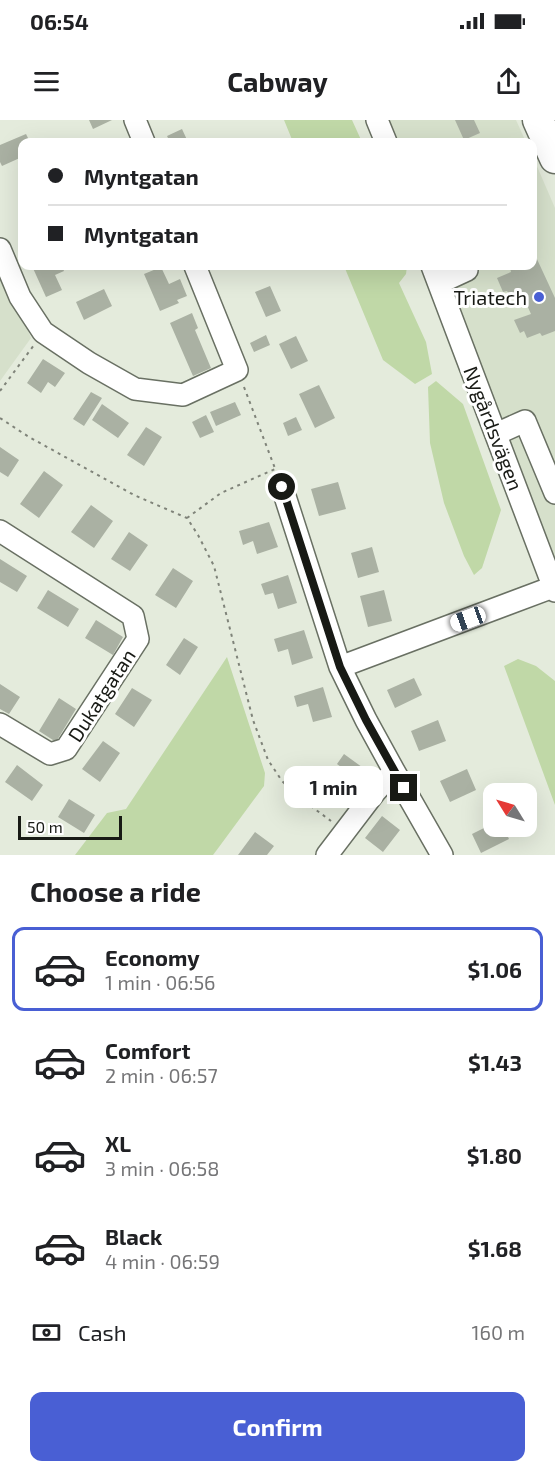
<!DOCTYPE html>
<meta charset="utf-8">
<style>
:root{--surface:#fff;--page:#f2f2f2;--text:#202124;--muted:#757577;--line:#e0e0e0;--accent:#495fd4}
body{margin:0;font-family:"Exo 2",sans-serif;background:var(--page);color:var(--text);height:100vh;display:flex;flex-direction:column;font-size:22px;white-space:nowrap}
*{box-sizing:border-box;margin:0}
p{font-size:20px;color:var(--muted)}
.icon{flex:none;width:33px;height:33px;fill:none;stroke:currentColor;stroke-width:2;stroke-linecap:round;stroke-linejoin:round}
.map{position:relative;height:735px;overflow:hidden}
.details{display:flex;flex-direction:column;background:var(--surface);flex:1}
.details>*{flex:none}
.hud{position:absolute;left:18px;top:18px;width:519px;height:132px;border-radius:12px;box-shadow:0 6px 24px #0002;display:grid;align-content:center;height:132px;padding:0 30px;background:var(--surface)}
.needle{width:39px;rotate:307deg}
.controls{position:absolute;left:483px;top:663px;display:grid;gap:12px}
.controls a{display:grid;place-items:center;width:54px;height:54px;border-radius:12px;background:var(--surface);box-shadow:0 6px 24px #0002;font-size:30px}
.scale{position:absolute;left:18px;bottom:15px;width:104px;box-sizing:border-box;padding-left:6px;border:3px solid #181a15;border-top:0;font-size:16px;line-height:21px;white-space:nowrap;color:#181a15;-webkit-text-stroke:4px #fff;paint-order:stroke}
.end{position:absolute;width:27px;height:27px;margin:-14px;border:8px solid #181a15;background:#fff;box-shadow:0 0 0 3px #fff}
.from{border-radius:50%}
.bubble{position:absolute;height:42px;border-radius:12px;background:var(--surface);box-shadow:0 6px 24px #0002;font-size:20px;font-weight:700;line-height:42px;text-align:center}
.car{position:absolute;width:18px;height:36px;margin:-18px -9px;border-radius:8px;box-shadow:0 0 4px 2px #0007;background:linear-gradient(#fff 24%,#345 0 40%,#fff 0 76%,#345 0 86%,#fff 0)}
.hud b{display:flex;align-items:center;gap:21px;height:57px;font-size:22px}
.hud b+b{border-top:2px solid var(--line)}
.hud i{width:15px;height:15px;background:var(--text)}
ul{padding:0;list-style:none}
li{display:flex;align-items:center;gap:18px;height:84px;margin:0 12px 9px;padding:0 18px;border:3px solid transparent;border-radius:12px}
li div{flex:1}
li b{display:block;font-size:22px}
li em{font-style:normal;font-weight:700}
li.on{border-color:var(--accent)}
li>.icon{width:54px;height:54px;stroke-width:1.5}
h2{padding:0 30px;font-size:27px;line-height:72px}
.pay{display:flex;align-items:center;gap:15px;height:66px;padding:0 30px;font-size:22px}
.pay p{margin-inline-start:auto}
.cta{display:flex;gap:12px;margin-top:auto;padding:12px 30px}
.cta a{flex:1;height:69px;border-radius:12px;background:var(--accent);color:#fff;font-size:24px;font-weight:700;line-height:69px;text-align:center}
.status{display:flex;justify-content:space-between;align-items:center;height:42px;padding:0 30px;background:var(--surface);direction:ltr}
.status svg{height:16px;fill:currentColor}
header{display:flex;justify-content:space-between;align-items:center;height:78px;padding:0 30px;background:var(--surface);font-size:27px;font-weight:700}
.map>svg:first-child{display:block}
.built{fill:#d6e0cb}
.green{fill:#c0d8a7}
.building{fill:#aab1a3}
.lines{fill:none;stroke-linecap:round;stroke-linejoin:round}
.minor-casing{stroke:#697063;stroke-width:24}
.highway-casing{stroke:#697063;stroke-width:33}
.path{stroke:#7f8379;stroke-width:2;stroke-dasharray:3 4.5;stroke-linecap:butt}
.minor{stroke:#fff;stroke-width:21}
.highway{stroke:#fff;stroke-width:30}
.route{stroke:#181a15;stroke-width:8}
.poi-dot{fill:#495fd4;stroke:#fff;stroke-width:2}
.labels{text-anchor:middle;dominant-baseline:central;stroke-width:6;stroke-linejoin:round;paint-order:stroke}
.poi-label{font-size:20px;fill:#181a15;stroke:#fff;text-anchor:end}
.street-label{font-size:20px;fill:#181a15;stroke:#fff}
</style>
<div class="status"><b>06:54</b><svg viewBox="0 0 49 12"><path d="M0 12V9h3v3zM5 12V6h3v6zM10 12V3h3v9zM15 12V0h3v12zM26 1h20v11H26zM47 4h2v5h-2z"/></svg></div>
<header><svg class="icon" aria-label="menu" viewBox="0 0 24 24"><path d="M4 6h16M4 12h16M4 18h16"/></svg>Cabway<svg class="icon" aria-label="share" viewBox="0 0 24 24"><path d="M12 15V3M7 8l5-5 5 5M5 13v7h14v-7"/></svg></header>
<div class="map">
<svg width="555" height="735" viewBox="0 0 555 735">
<rect width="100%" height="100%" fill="#e4ebdc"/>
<path class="built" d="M387,0H516L526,22H396Z
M533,37L555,88V439L443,146H532Z
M0,142L31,218L0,261Z"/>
<path class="green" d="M284,0H352L362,22H293Z
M344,146H407L406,154L399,163L426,222L432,254L415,264L383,240Z
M436,261L463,284L501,390L482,448L474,455L464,436L444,383L430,323L428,267Z
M227,537L265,653L264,666L219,727L213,735H75L107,693L126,689Z
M518,539L536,546L555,561V685L504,546Z"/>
<path class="building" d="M89,0H112L93,9Z
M455,0H474L480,13L464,20Z
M182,9L188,22H170L167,16Z
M26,14L30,22H22V37L2,46L0,42V25Z
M536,137L555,178V211L542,216L540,213L527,218L524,211L520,213L514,200L531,194L521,172L510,176L507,171L503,172L497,158L511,152L510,148L516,146H532V139Z
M32,146H62L64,151L55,155L62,170L46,177Z
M161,147L169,164L180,159L187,176L177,180L179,183L160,191L144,154Z
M270,166L281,191L266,197L255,172Z
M104,169L112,186L84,200L76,182Z
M192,193L198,208L195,210L211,248L193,256L170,203Z
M266,215L270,225L254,232L250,223Z
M296,216L308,241L291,249L279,224Z
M43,239L65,253L55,267L48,262L41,273L27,263Z
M319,265L335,298L315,308L299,274Z
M91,272L102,278L84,306L73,299Z
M235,282L241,295L216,306L210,292Z
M102,284L129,303L118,318L92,300Z
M206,295L214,312L200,318L192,302Z
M296,297L302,310L288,316L283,303Z
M146,307L162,317L144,346L127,335Z
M0,327L19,340L8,357L0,352Z
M44,351L63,365L39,398L20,384Z
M338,362L346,389L319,396L311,369Z
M91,385L113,401L94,428L71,412Z
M269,402L278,427L257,434L253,421L243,425L239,411Z
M129,412L148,425L130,451L111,439Z
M372,427L379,452L358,458L351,433Z
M0,439L27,456L17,472L0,462Z
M173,448L193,461L176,488L155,475Z
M288,455L297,483L278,489L273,473L265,475L261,464Z
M48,470L79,489L68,507L37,488Z
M384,470L392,501L368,507L360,476Z
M96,500L123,517L113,535L85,518Z
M304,510L313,538L292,545L288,529L278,532L274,519Z
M184,518L198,527L180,555L166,545Z
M414,558L422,575L395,588L387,570Z
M0,564L20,577L9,594L0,589Z
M323,567L332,597L313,602L308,584L297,587L294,576Z
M132,568L152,580L134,607L115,594Z
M59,578L76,589L56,622L39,611Z
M438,600L446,621L419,631L411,611Z
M103,621L120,633L100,662L82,649Z
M344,634L366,650L350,672L336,662L345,650L337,644Z
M17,645L43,665L32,681L5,662Z
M467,649L476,670L450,682L440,661Z
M69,679L95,695L84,713L58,697Z
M382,696L400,710L383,732L365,718Z
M494,703V706H503L509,719L481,733L472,714Z
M255,712L274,726L267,735H238Z"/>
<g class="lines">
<defs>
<path id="minor" d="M135,0L144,22
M377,0L386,22
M0,129L20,177L43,212L89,243L135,269L183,275L237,250L195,146
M432,146L555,471
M439,163L467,150L466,146
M496,314L525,301L555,373
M282,367L340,547L366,600L394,651L375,672L327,735
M0,411L133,496L138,519L66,629L50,634L0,604
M340,547L553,467
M394,651L442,735"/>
<path id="highway" d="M538,0L555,38"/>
</defs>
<use href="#minor" class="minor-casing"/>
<use href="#highway" class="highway-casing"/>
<path class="path" d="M244,267L276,351
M0,271L34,225
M0,298L29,317L134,375L187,398L198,415L214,446L253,600L268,640L282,661L300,678L331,701
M187,398L221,373L275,349"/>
<use href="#minor" class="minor"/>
<use href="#highway" class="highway"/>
</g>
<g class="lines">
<path class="route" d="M282,367L340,547L366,600L404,668"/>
</g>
<circle class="poi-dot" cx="539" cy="177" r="6"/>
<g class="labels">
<g class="poi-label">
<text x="527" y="177">Triatech</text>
</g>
<g class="street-label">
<text transform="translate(494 308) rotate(69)">Nygårdsvägen</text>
<text transform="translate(101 575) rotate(-57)">Dukatgatan</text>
</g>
</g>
</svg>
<div class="controls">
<a><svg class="needle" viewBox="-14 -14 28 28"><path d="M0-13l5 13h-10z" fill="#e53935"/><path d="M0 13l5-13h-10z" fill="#757577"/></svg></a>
</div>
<div class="scale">50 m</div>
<i class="end from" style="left:282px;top:367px"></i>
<i class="end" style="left:404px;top:668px"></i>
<div class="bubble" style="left:284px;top:646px;width:99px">1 min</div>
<i class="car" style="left:468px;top:499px;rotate:250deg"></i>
<div class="hud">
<b><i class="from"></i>Myntgatan</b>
<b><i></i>Myntgatan</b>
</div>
</div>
<section class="details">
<h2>Choose a ride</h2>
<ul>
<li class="on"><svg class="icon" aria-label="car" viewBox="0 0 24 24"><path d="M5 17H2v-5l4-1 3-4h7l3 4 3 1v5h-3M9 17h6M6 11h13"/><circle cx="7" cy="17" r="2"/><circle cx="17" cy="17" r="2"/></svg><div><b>Economy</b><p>1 min · 06:56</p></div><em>$1.06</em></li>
<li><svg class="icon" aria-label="car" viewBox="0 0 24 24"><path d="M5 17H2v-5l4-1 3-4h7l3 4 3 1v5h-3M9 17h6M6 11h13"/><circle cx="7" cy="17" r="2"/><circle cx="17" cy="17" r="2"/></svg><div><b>Comfort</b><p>2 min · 06:57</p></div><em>$1.43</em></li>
<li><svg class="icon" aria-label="car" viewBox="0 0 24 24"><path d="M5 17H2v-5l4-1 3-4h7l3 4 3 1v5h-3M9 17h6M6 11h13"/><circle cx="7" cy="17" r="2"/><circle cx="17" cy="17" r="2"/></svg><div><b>XL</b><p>3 min · 06:58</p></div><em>$1.80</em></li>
<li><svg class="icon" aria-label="car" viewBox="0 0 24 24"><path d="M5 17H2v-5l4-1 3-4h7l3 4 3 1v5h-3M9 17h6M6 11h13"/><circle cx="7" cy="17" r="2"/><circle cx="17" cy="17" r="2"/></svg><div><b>Black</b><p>4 min · 06:59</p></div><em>$1.68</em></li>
</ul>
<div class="pay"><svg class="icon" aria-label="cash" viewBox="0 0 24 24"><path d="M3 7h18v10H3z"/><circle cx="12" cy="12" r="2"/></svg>Cash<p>160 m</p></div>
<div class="cta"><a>Confirm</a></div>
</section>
